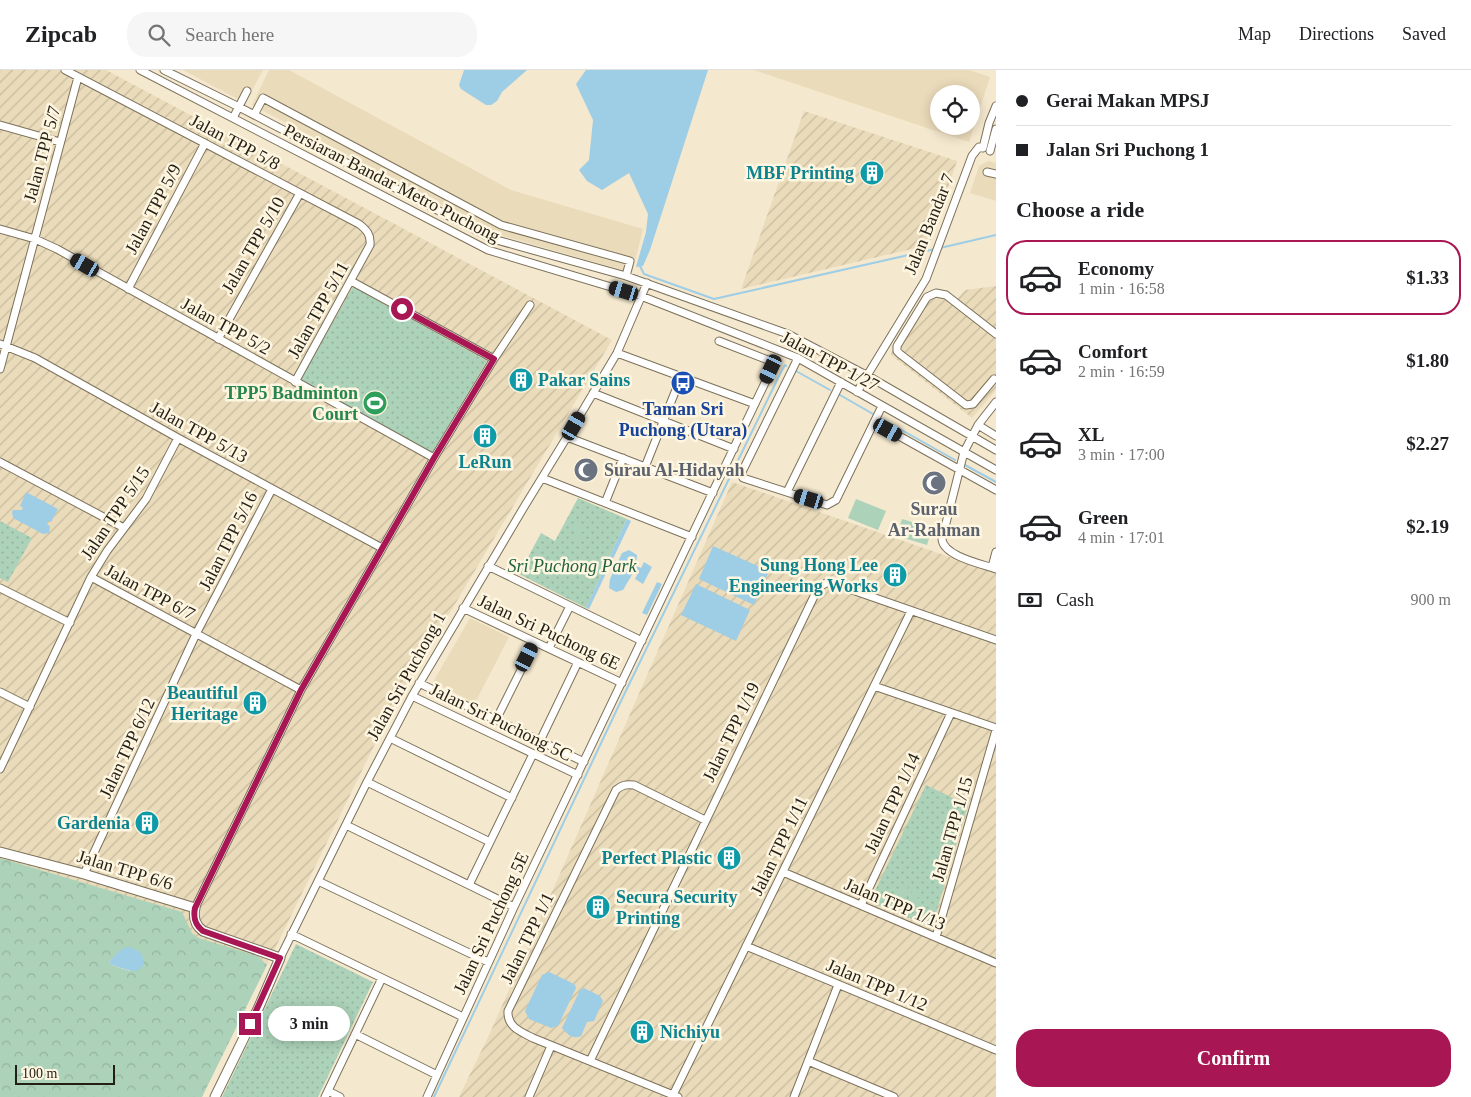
<!DOCTYPE html>
<meta charset="utf-8">
<style>
:root{--surface:#fff;--page:#f6f6f6;--text:#202124;--muted:#757577;--line:#e0e0e0;--accent:#a81753}
body{margin:0;font-family:Georgia,serif;background:var(--page);color:var(--text);height:100vh;display:flex;flex-direction:column;font-size:19px;white-space:nowrap}
*{box-sizing:border-box;margin:0}
p{font-size:16px;color:var(--muted)}
.icon{flex:none;width:28px;height:28px;fill:none;stroke:currentColor;stroke-width:2;stroke-linecap:round;stroke-linejoin:round}
.map{position:relative;flex:1;overflow:hidden}
.panel{display:flex;flex-direction:column;background:var(--surface);width:475px}
.panel>*{flex:none}
.banner{display:grid;align-content:center;height:110px;padding:0 20px;background:var(--surface)}
.tools{position:absolute;left:930px;top:15px;display:grid;gap:10px}
.tools a{display:grid;place-items:center;width:50px;height:50px;border-radius:50%;background:var(--surface);box-shadow:0 2px 12px #0003;font-size:25px}
.scale{position:absolute;left:15px;bottom:12px;width:100px;box-sizing:border-box;padding-left:5px;border:2px solid #231f16;border-top:0;font-size:14px;line-height:18px;white-space:nowrap;color:#231f16;-webkit-text-stroke:4px #fff6e1;paint-order:stroke}
.end{position:absolute;width:22px;height:22px;margin:-11px;border:6px solid #a81753;background:#fff;box-shadow:0 0 0 2px #fff}
.from{border-radius:50%}
.bubble{position:absolute;height:35px;border-radius:18px;background:var(--surface);box-shadow:0 2px 12px #0003;font-size:16px;font-weight:800;line-height:35px;text-align:center}
.car{position:absolute;width:15px;height:30px;margin:-15px -8px;border-radius:6px;box-shadow:0 0 4px 1px #0007;background:linear-gradient(#222 24%,#8ab4d8 0 40%,#222 0 76%,#8ab4d8 0 86%,#222 0)}
.banner b{display:flex;align-items:center;gap:18px;height:48px;font-size:19px}
.banner b+b{border-top:1px solid var(--line)}
.banner i{width:12px;height:12px;background:var(--text)}
ul{padding:0;list-style:none}
li{display:flex;align-items:center;gap:15px;height:75px;margin:0 10px 8px;padding:0 10px;border:2px solid transparent;border-radius:20px}
li div{flex:1}
li b{display:block;font-size:19px}
li em{font-style:normal;font-weight:800}
li.on{border-color:var(--accent)}
li>.icon{width:45px;height:45px;stroke-width:1.5}
h2{padding:0 20px;font-size:22px;line-height:60px}
.pay{display:flex;align-items:center;gap:12px;height:55px;padding:0 20px;font-size:19px}
.pay p{margin-inline-start:auto}
.action{display:flex;gap:10px;margin-top:auto;padding:10px 20px}
.action a{flex:1;height:58px;border-radius:20px;background:var(--accent);color:#fff;font-size:20px;font-weight:800;line-height:58px;text-align:center}
header{display:flex;align-items:center;gap:30px;box-sizing:border-box;height:70px;padding:0 25px;background:var(--surface);border-bottom:1px solid var(--line)}
header strong{font-size:24px}
nav{display:flex;gap:28px;margin-inline-start:auto;font-size:18px}
.search{width:350px;height:45px;background:var(--page);display:flex;align-items:center;gap:12px;box-sizing:border-box;padding:0 18px;border-radius:20px;color:var(--muted);font-size:19px}
main{display:flex;flex:1;min-height:0}
.map>svg:first-child{display:block}
.built{fill:#eadbba;fill-rule:evenodd}
.industrial{fill:url(#industrial-furrows)}
.forest{fill:url(#forest-crowns);fill-rule:evenodd}
.park{fill:url(#park-dots)}
.pitch{fill:#acd2b9}
.water{fill:#9ecde6}
.lines{fill:none;stroke-linecap:round;stroke-linejoin:round}
.stream{stroke:#9ecde6;stroke-width:2}
.minor-casing{stroke:#7c715a;stroke-width:9}
.tertiary-casing{stroke:#7c715a;stroke-width:11}
.minor{stroke:#fff;stroke-width:7}
.tertiary{stroke:#fff;stroke-width:9}
.route{stroke:#a81753;stroke-width:6}
.labels{text-anchor:middle;dominant-baseline:central;stroke-width:5;stroke-linejoin:round;paint-order:stroke}
.street-label{font-size:18px;fill:#231f16;stroke:#fff6e1}
.culture-label{font-size:18px;font-weight:bold;fill:#0d838f;stroke:#fff6e1;text-anchor:end}
.leisure-label{font-size:18px;font-weight:bold;fill:#27864d;stroke:#fff6e1;text-anchor:end}
.transit-label{font-size:18px;font-weight:bold;fill:#164399;stroke:#fff6e1}
.worship-label{font-size:18px;font-weight:bold;fill:#5b616d;stroke:#fff6e1;text-anchor:start}
.park-label{font-size:18px;font-style:italic;fill:#20633e;stroke:#fff6e1}
</style>
<header>
<strong>Zipcab</strong>
<div class="search"><svg class="icon" aria-label="search" viewBox="0 0 24 24"><circle cx="10" cy="10" r="6"/><path d="M15 15l6 6"/></svg>Search here</div>
<nav><a>Map</a><a>Directions</a><a>Saved</a></nav>
</header>
<main>
<div class="map">
<svg width="996" height="1027" viewBox="0 0 996 1027">
<defs>
<pattern id="industrial-furrows" width="10" height="10" patternUnits="userSpaceOnUse" patternTransform="scale(1.25)"><rect width="10" height="10" fill="#eadbba"/><path d="M-1 1l2-2M0 10L10 0M9 11l2-2" fill="none" stroke="#c8bc9f"/></pattern>
<pattern id="forest-crowns" width="20" height="18" patternUnits="userSpaceOnUse" patternTransform="scale(1.25)"><rect width="20" height="18" fill="#acd2b9"/><path d="M2 6a3 3 0 1 1 6 0M12 15a3 3 0 1 1 6 0" fill="none" stroke="#94b49e"/></pattern>
<pattern id="park-dots" width="8" height="8" patternUnits="userSpaceOnUse" patternTransform="scale(1.25)"><rect width="8" height="8" fill="#acd2b9"/><path d="M2 2h.1M6 6h.1" fill="none" stroke="#94b49e" stroke-width="1.8" stroke-linecap="round"/></pattern>
</defs>
<rect width="100%" height="100%" fill="#f4e8ce"/>
<path class="built" d="M183,0H263L245,33Z
M269,0H289L511,120L643,159L632,203L497,164L252,35Z
M754,0H969L990,7L969,72ZM939,24H971V56H939Z
M988,91L996,93V131L970,123L979,96Z
M470,548L509,567L475,633L433,612Z"/>
<path class="industrial" d="M0,0H106L612,270L389,645L267,895L258,886L199,868L192,863L181,842L0,788Z
M804,41L957,91L929,175L741,219Z
M996,216V320L972,348L891,285L893,274L924,224L945,228L953,234L965,220Z
M732,412L996,503V1027H459L490,963Z"/>
<path class="forest" d="M0,788L182,842L192,863L199,868L258,886L267,895L202,1027H0ZM120,881L130,901L111,895L109,892Z"/>
<path class="park" d="M353,217L487,291L432,383L300,310Z
M578,428L627,449L586,538L519,504L541,463L555,471Z
M0,451L32,468L8,512L0,508Z
M926,715L968,735L933,853L926,855L875,834L872,827Z
M296,874L373,912L318,1027H222Z"/>
<path class="pitch" d="M371,325L384,332L380,340L367,333Z
M856,429L886,441L878,460L848,448Z
M902,449L932,458L927,475L897,466Z
M577,455L584,458L578,471L572,468Z
M901,815L908,817L901,833L894,829Z
M913,820L920,823L913,837L906,835Z
M281,940L303,950L298,961L276,950Z"/>
<path class="water" d="M464,0H527L502,22L497,31L491,35H486L461,19L459,15Z
M586,0H708L650,180L643,196L636,197L646,162L648,144L629,103L602,120L587,111L579,100L589,90L593,50L576,14Z
M26,422L58,439L51,452L48,451L47,454L50,456L49,463L43,464L13,448L12,442L13,440H22L23,438L20,436Z
M627,449L631,451L589,539L586,538Z
M713,476L769,501L754,535L699,509Z
M629,480L637,485L636,496L641,498L644,492L652,497L643,514L635,509L637,505L633,503L623,520L616,522L609,518L610,509L622,483Z
M657,512L662,514L647,545L642,543Z
M696,514L750,540L736,571L681,545Z
M129,877L140,882L144,891C141,909 122,897 111,895L109,892C115,886 120,878 129,877Z
M549,902L572,913L575,915L576,918L558,956L551,958L529,949L525,941L542,905Z
M584,918L600,926L603,931L594,951L587,952L581,966C573,970 567,964 562,958L580,920Z"/>
<g class="lines">
<path class="stream" d="M940,178L996,165
M640,196L644,204L714,229L935,179
M796,301L830,320
M840,325L873,344
M882,349L955,390
M965,395L996,412
M434,1027L620,633L781,302L785,295L786,296"/>
<defs>
<path id="minor" d="M65,0L359,154C367,160 371,165 370,175L295,312
M140,0L488,180L641,226L798,288L996,400
M164,0L239,37L493,169L626,206L788,264L868,306L996,380
M254,45L263,28L501,155L630,191L626,206
M233,48L247,21
M0,55L60,72
M983,78L989,53L996,36
M990,81L996,59
M987,102L996,104
M0,159L35,169L57,179L434,388
M351,211L494,289
M128,219L205,73
M218,269L300,123
M0,274L35,288L178,368L382,478
M617,283L755,334
M798,288L741,404L743,408L827,435L836,430L882,336
M0,299L78,7
M994,309L973,334L966,335L900,284L897,281V276L927,227L936,223L946,225L996,264
M857,322L926,209L972,86L979,77L983,78
M593,323L734,379
M996,332L978,355L964,382L942,469C943,486 982,494 996,499
M874,352L996,420
M978,355L996,366
M567,367L713,423
M0,392L124,458
M645,397L681,307
M542,408L692,467
M787,422L841,312
M605,433L623,388
M488,496L642,571
M992,497L996,482
M91,507L301,620
M0,518L70,553
M463,538L622,613
M549,578L570,536
M419,613L584,692
M874,616L996,658
M0,622L30,637
M412,626L578,705
M496,650L535,572
M390,668L512,728
M540,671L578,592
M0,699L91,507L107,481L146,429L178,368
M367,712L490,772
M346,755L514,837
M783,802L996,893
M84,804L196,564L272,419
M318,811L488,892
M469,815L533,684
M861,835L951,643
M195,838L301,620L434,388L494,289L530,235
M291,864L463,947
M936,867L996,660
M746,876L996,980
M280,888L367,712L412,626L524,437L567,367L617,283L647,213
M355,964L437,1005
M590,991L818,518L826,513H832L996,570
M808,991L894,1027
M328,1021L340,1027
M673,1025L911,541
M325,1027L382,908
M427,1027L514,837L774,294L773,292L719,271
M529,1027L551,976
M678,1027L533,968C521,962 507,957 508,941L616,720C622,715 626,714 634,715L705,750
M794,1027L838,915"/>
<path id="tertiary" d="M0,782L84,804L195,838C193,848 195,855 203,861L280,888L258,939L215,1027"/>
</defs>
<use href="#minor" class="minor-casing"/>
<use href="#tertiary" class="tertiary-casing"/>
<use href="#minor" class="minor"/>
<use href="#tertiary" class="tertiary"/>
</g>
<g class="lines">
<path class="route" d="M250,954L280,888L203,861C195,855 193,848 195,838L301,620L434,388L494,289L402,239"/>
</g>
<defs>
<symbol id="building-disc" viewBox="-11 -11 22 22"><circle r="9.5" fill="#0f9aa8" stroke="#fff6e1"/><path d="M-4-6H4V6H1V3H-1V6H-4ZM-2.5-4.3h1.7v1.8h-1.7ZM.8-4.3h1.7v1.8H.8ZM-2.5-1h1.7V.8h-1.7ZM.8-1h1.7V.8H.8Z" fill="#fff"/></symbol>
<symbol id="bus-disc" viewBox="-11 -11 22 22"><circle r="9.5" fill="#1a4fb4" stroke="#fff6e1"/><path d="M-5-6H5V4H4V6H2V4H-2V6H-4V4H-5ZM-3.5-4V0h7V-4ZM-3.5 1.2v1.5H-2V1.2ZM2 1.2v1.5H3.5V1.2Z" fill="#fff"/></symbol>
<symbol id="stadium-disc" viewBox="-11 -11 22 22"><circle r="9.5" fill="#2e9e5b" stroke="#fff6e1"/><path d="M0-5a6.5 5 0 1 0 0 10a6.5 5 0 1 0 0-10ZM-3.5-1.8h7v3.6h-7Z" fill="#fff"/></symbol>
<symbol id="mosque-disc" viewBox="-11 -11 22 22"><circle r="9.5" fill="#6b7280" stroke="#fff6e1"/><path d="M3.5-4.9A6 6 0 1 0 3.5 4.9A5 5 0 1 1 3.5-4.9Z" fill="#fff"/></symbol>
</defs>
<g fill-rule="evenodd">
<use href="#building-disc" x="858" y="89" width="28" height="28"/>
<use href="#building-disc" x="507" y="296" width="28" height="28"/>
<use href="#bus-disc" x="669" y="299" width="28" height="28"/>
<use href="#stadium-disc" x="361" y="319" width="28" height="28"/>
<use href="#building-disc" x="471" y="352" width="28" height="28"/>
<use href="#mosque-disc" x="572" y="386" width="28" height="28"/>
<use href="#mosque-disc" x="920" y="399" width="28" height="28"/>
<use href="#building-disc" x="881" y="491" width="28" height="28"/>
<use href="#building-disc" x="241" y="619" width="28" height="28"/>
<use href="#building-disc" x="133" y="739" width="28" height="28"/>
<use href="#building-disc" x="715" y="774" width="28" height="28"/>
<use href="#building-disc" x="584" y="823" width="28" height="28"/>
<use href="#building-disc" x="628" y="948" width="28" height="28"/>
</g>
<g class="labels">
<g class="street-label">
<text transform="translate(235 72) rotate(28)">Jalan TPP 5/8</text>
<text transform="translate(42 84) rotate(-75)">Jalan TPP 5/7</text>
<text transform="translate(392 113) rotate(27)">Persiaran Bandar Metro Puchong</text>
<text transform="translate(153 139) rotate(-62)">Jalan TPP 5/9</text>
<text transform="translate(929 154) rotate(-68)">Jalan Bandar 7</text>
<text transform="translate(253 175) rotate(-60)">Jalan TPP 5/10</text>
<text transform="translate(318 240) rotate(-61)">Jalan TPP 5/11</text>
<text transform="translate(226 256) rotate(29)">Jalan TPP 5/2</text>
<text transform="translate(830 291) rotate(28)">Jalan TPP 1/27</text>
<text transform="translate(199 362) rotate(29)">Jalan TPP 5/13</text>
<text transform="translate(115 443) rotate(-56)">Jalan TPP 5/15</text>
<text transform="translate(228 471) rotate(-63)">Jalan TPP 5/16</text>
<text transform="translate(150 522) rotate(28)">Jalan TPP 6/7</text>
<text transform="translate(549 562) rotate(25)">Jalan Sri Puchong 6E</text>
<text transform="translate(406 606) rotate(-61)">Jalan Sri Puchong 1</text>
<text transform="translate(501 652) rotate(26)">Jalan Sri Puchong 5C</text>
<text transform="translate(731 662) rotate(-64)">Jalan TPP 1/19</text>
<text transform="translate(127 678) rotate(-65)">Jalan TPP 6/12</text>
<text transform="translate(892 733) rotate(-65)">Jalan TPP 1/14</text>
<text transform="translate(952 759) rotate(-74)">Jalan TPP 1/15</text>
<text transform="translate(779 776) rotate(-64)">Jalan TPP 1/11</text>
<text transform="translate(125 800) rotate(17)">Jalan TPP 6/6</text>
<text transform="translate(895 834) rotate(23)">Jalan TPP 1/13</text>
<text transform="translate(491 853) rotate(-65)">Jalan Sri Puchong 5E</text>
<text transform="translate(527 868) rotate(-64)">Jalan TPP 1/1</text>
<text transform="translate(877 915) rotate(23)">Jalan TPP 1/12</text>
</g>
<g class="culture-label">
<text x="854" y="103">MBF Printing</text>
<text x="538" y="310" text-anchor="start">Pakar Sains</text>
<text x="485" y="392" text-anchor="middle">LeRun</text>
<text x="878" y="495">Sung Hong Lee<tspan x="878" dy="21">Engineering Works</tspan></text>
<text x="238" y="623">Beautiful<tspan x="238" dy="21">Heritage</tspan></text>
<text x="130" y="753">Gardenia</text>
<text x="712" y="788">Perfect Plastic</text>
<text x="616" y="827" text-anchor="start">Secura Security<tspan x="616" dy="21">Printing</tspan></text>
<text x="660" y="962" text-anchor="start">Nichiyu</text>
</g>
<g class="leisure-label">
<text x="358" y="323">TPP5 Badminton<tspan x="358" dy="21">Court</tspan></text>
</g>
<g class="transit-label">
<text x="683" y="339">Taman Sri<tspan x="683" dy="21">Puchong (Utara)</tspan></text>
</g>
<g class="worship-label">
<text x="604" y="400">Surau Al-Hidayah</text>
<text x="934" y="439" text-anchor="middle">Surau<tspan x="934" dy="21">Ar-Rahman</tspan></text>
</g>
<g class="park-label">
<text x="572" y="496">Sri Puchong Park</text>
</g>
</g>
</svg>
<div class="tools">
<a><svg class="icon" aria-label="locate" viewBox="0 0 24 24"><circle cx="12" cy="12" r="6"/><path d="M12 2v4M12 18v4M2 12h4M18 12h4"/></svg></a>
</div>
<div class="scale">100 m</div>
<i class="end from" style="left:402px;top:239px"></i>
<i class="end" style="left:250px;top:954px"></i>
<div class="bubble" style="left:268px;top:936px;width:82px">3 min</div>
<i class="car" style="left:85px;top:195px;rotate:300deg"></i>
<i class="car" style="left:624px;top:221px;rotate:287deg"></i>
<i class="car" style="left:771px;top:299px;rotate:205deg"></i>
<i class="car" style="left:574px;top:356px;rotate:30deg"></i>
<i class="car" style="left:888px;top:360px;rotate:119deg"></i>
<i class="car" style="left:809px;top:429px;rotate:287deg"></i>
<i class="car" style="left:527px;top:587px;rotate:27deg"></i>
</div>
<section class="panel">
<div class="banner">
<b><i class="from"></i>Gerai Makan MPSJ</b>
<b><i></i>Jalan Sri Puchong 1</b>
</div>
<h2>Choose a ride</h2>
<ul>
<li class="on"><svg class="icon" aria-label="car" viewBox="0 0 24 24"><path d="M5 17H2v-5l4-1 3-4h7l3 4 3 1v5h-3M9 17h6M6 11h13"/><circle cx="7" cy="17" r="2"/><circle cx="17" cy="17" r="2"/></svg><div><b>Economy</b><p>1 min · 16:58</p></div><em>$1.33</em></li>
<li><svg class="icon" aria-label="car" viewBox="0 0 24 24"><path d="M5 17H2v-5l4-1 3-4h7l3 4 3 1v5h-3M9 17h6M6 11h13"/><circle cx="7" cy="17" r="2"/><circle cx="17" cy="17" r="2"/></svg><div><b>Comfort</b><p>2 min · 16:59</p></div><em>$1.80</em></li>
<li><svg class="icon" aria-label="car" viewBox="0 0 24 24"><path d="M5 17H2v-5l4-1 3-4h7l3 4 3 1v5h-3M9 17h6M6 11h13"/><circle cx="7" cy="17" r="2"/><circle cx="17" cy="17" r="2"/></svg><div><b>XL</b><p>3 min · 17:00</p></div><em>$2.27</em></li>
<li><svg class="icon" aria-label="car" viewBox="0 0 24 24"><path d="M5 17H2v-5l4-1 3-4h7l3 4 3 1v5h-3M9 17h6M6 11h13"/><circle cx="7" cy="17" r="2"/><circle cx="17" cy="17" r="2"/></svg><div><b>Green</b><p>4 min · 17:01</p></div><em>$2.19</em></li>
</ul>
<div class="pay"><svg class="icon" aria-label="cash" viewBox="0 0 24 24"><path d="M3 7h18v10H3z"/><circle cx="12" cy="12" r="2"/></svg>Cash<p>900 m</p></div>
<div class="action"><a>Confirm</a></div>
</section>
</main>
